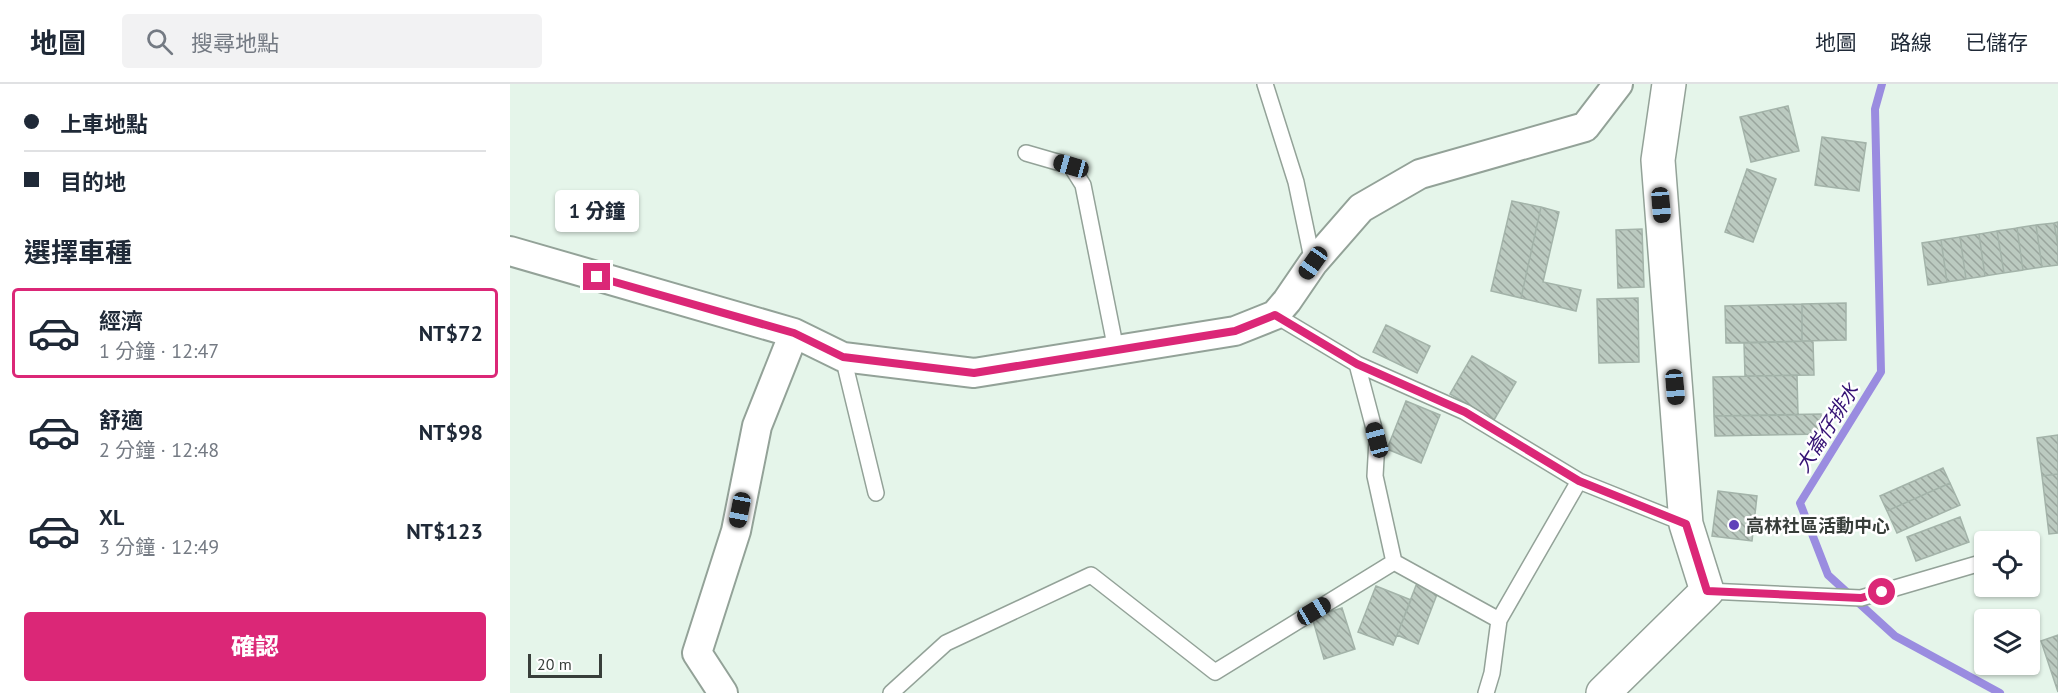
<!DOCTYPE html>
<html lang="zh-TW">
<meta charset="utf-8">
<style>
:root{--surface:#fff;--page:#f2f2f3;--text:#1f2937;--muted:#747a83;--line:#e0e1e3;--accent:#db2777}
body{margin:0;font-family:"PT Sans","Noto Sans TC",sans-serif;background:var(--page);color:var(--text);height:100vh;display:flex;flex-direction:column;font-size:22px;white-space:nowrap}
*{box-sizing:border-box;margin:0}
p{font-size:20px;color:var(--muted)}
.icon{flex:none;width:33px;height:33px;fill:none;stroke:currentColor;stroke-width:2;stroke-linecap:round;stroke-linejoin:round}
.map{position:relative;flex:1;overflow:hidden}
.details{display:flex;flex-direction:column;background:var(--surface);width:510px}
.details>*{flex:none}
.guide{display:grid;align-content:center;height:132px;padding:0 24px;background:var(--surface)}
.controls{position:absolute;left:1464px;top:447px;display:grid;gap:12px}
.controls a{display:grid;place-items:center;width:66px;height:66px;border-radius:6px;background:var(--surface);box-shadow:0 2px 4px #0004;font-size:30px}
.scale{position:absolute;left:18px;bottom:15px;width:74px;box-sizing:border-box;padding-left:6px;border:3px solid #383e3a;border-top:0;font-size:16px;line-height:21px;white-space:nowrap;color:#383e3a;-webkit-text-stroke:4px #fff;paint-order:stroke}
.end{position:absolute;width:27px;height:27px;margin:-14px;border:8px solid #db2777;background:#fff;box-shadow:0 0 0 3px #fff}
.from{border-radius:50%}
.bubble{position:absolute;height:42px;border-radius:6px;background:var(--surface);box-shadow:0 2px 4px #0004;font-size:20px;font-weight:800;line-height:42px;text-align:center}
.car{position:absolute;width:18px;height:36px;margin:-18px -9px;border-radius:8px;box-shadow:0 0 4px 2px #0007;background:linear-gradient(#222 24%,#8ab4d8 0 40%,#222 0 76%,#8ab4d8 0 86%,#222 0)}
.guide b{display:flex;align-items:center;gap:21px;height:57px;font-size:22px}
.guide b+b{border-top:2px solid var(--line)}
.guide i{width:15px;height:15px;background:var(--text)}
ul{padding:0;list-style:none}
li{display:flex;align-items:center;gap:18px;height:90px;margin:0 12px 9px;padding:0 12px;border:3px solid transparent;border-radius:6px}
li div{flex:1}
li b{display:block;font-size:22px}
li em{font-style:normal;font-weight:800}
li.on{border-color:var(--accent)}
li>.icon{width:54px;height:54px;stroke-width:1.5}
h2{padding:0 24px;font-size:27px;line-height:72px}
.action{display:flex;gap:12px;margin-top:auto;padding:12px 24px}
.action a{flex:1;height:69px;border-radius:6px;background:var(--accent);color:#fff;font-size:24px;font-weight:800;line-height:69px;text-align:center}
header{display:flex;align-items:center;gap:36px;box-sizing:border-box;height:84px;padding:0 30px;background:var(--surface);border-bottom:2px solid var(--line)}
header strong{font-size:28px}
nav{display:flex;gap:33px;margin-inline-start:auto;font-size:21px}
.search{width:420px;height:54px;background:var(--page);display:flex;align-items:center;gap:15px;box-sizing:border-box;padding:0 21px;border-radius:6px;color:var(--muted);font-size:22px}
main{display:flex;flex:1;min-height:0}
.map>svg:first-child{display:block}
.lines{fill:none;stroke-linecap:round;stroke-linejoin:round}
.stream{stroke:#9a8ce0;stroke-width:8}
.building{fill:url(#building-back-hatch);stroke:#a3b3a9;stroke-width:1.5}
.lane-casing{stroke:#93a298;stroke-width:18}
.street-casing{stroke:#93a298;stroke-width:32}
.secondary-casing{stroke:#93a298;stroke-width:36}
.lane{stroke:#fff;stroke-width:15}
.street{stroke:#fff;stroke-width:28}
.secondary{stroke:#fff;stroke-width:33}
.route{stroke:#db2777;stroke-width:8}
.poi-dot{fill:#6041b9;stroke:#fff;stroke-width:2}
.labels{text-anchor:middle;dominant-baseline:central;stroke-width:5;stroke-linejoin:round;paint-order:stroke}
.poi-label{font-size:18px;font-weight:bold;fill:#383e3a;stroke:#fff;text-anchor:start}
.water-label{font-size:20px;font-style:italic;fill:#341174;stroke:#fff}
</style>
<header>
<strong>地圖</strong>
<div class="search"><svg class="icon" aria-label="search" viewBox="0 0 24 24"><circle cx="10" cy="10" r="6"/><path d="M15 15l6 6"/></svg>搜尋地點</div>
<nav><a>地圖</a><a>路線</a><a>已儲存</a></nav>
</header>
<main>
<section class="details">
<div class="guide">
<b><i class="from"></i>上車地點</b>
<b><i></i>目的地</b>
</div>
<h2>選擇車種</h2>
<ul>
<li class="on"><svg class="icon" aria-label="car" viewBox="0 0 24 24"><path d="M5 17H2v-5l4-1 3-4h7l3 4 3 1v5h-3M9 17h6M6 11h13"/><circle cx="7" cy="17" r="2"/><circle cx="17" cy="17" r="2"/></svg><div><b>經濟</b><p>1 分鐘 · 12:47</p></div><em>NT$72</em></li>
<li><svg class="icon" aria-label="car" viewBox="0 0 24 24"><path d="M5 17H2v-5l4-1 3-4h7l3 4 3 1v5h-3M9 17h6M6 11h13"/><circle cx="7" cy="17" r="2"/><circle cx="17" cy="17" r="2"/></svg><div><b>舒適</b><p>2 分鐘 · 12:48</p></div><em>NT$98</em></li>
<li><svg class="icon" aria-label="car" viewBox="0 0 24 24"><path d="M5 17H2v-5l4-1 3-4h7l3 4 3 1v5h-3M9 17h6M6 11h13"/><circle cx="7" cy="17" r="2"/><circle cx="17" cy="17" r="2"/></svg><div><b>XL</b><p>3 分鐘 · 12:49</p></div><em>NT$123</em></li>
</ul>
<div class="action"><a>確認</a></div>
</section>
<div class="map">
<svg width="1548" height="609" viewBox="0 0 1548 609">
<defs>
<pattern id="building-back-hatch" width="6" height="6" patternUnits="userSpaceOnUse" patternTransform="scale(1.5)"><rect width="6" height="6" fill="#bbcac0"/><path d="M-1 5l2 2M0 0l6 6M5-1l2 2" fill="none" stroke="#99a59d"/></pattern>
</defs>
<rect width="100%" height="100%" fill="#e5f5ea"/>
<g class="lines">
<path class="stream" d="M1372,0L1365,25L1371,288L1290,419L1318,491L1385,552L1490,609"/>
</g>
<path class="building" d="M1278,22L1289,67L1241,78L1230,33Z
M1312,53L1356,59L1349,107L1305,101Z
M1237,85L1266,95L1243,158L1215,148Z
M1002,117L1031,123L1011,214L981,207Z
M1031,123L1049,128L1033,198L1071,206L1066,227L1011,214Z
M1548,138V162L1544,139Z
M1544,139L1548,162V181L1532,183L1526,141Z
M1526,141L1532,183L1513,186L1507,144Z
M1507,144L1513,186L1494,189L1487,147Z
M1132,145L1134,203L1108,204L1106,146Z
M1487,147L1494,189L1475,192L1469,150Z
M1469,150L1475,192L1456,195L1450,153Z
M1450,153L1456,195L1437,198L1431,156Z
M1431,156L1437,198L1418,201L1412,159Z
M1128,214L1129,278L1089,279L1087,215Z
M1336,219V256L1292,257V220Z
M1292,220V257L1216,259L1215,222Z
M876,241L920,262L907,289L863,268Z
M1303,257L1304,291L1235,292L1234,259Z
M962,272L1006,298L984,336L940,310Z
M1287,291L1288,331L1204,332L1203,293Z
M896,317L930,331L911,379L877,365Z
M1311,330L1312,350L1205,352L1204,332Z
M1548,351V390L1532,392L1527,354Z
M1433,384L1440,399L1377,427L1370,412Z
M1548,390V449L1539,450L1532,392Z
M1440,399L1450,421L1387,449L1377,427Z
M1208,407L1247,412L1242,457L1202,452Z
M1450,433L1459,458L1406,477L1397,453Z
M910,491L931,500L908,560L887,551Z
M866,502L901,516L883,561L848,548Z
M832,524L845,565L814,575L802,533Z
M1548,551V608L1531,557Z"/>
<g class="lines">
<defs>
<path id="lane" d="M755,0L786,98L803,179
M516,69L561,82L573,101L606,266
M765,231L847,280L955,328L1069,397
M333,273L366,409
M847,280L867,356L865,392L884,478
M1197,507L1351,514L1474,478
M381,609L436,559L581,491L705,588L884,478L989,536
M976,609L982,589L989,536L1069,397L1176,440"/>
<path id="street" d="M0,167L284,249L333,273L464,289L725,247L765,231L777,217L803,179L851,124L910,90L1075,43L1108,0
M213,609L187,569L226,447L247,342L284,249"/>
<path id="secondary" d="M1093,609L1197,507L1176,440L1148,76L1159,0"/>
</defs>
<use href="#lane" class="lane-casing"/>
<use href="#street" class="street-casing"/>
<use href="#secondary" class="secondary-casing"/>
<use href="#lane" class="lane"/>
<use href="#street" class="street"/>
<use href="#secondary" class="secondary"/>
</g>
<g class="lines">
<path class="route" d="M87,193L284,249L333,273L464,289L725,247L765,231L847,280L955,328L1069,397L1176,440L1197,507L1351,514L1372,508"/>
</g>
<circle class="poi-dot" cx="1224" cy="441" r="6"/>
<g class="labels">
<g class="poi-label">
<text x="1236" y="441">高林社區活動中心</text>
</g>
<g class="water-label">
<text transform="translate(1317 344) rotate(-58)">大崙仔排水</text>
</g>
</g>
</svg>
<div class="controls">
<a><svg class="icon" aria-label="locate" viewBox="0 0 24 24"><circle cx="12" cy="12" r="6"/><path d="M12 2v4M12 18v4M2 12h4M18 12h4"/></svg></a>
<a><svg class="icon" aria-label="layers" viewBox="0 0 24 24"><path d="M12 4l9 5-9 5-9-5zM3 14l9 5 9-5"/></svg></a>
</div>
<div class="scale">20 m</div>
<i class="end from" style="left:1372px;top:508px"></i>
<i class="end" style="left:87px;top:193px"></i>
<div class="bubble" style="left:45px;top:106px;width:84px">1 分鐘</div>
<i class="car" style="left:561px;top:82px;rotate:286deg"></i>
<i class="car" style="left:1151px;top:121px;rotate:175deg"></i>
<i class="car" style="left:803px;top:179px;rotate:215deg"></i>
<i class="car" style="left:1165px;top:303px;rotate:175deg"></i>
<i class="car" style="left:867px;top:356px;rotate:345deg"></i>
<i class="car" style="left:230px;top:426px;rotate:191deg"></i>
<i class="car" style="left:804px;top:527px;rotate:59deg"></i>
</div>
</main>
